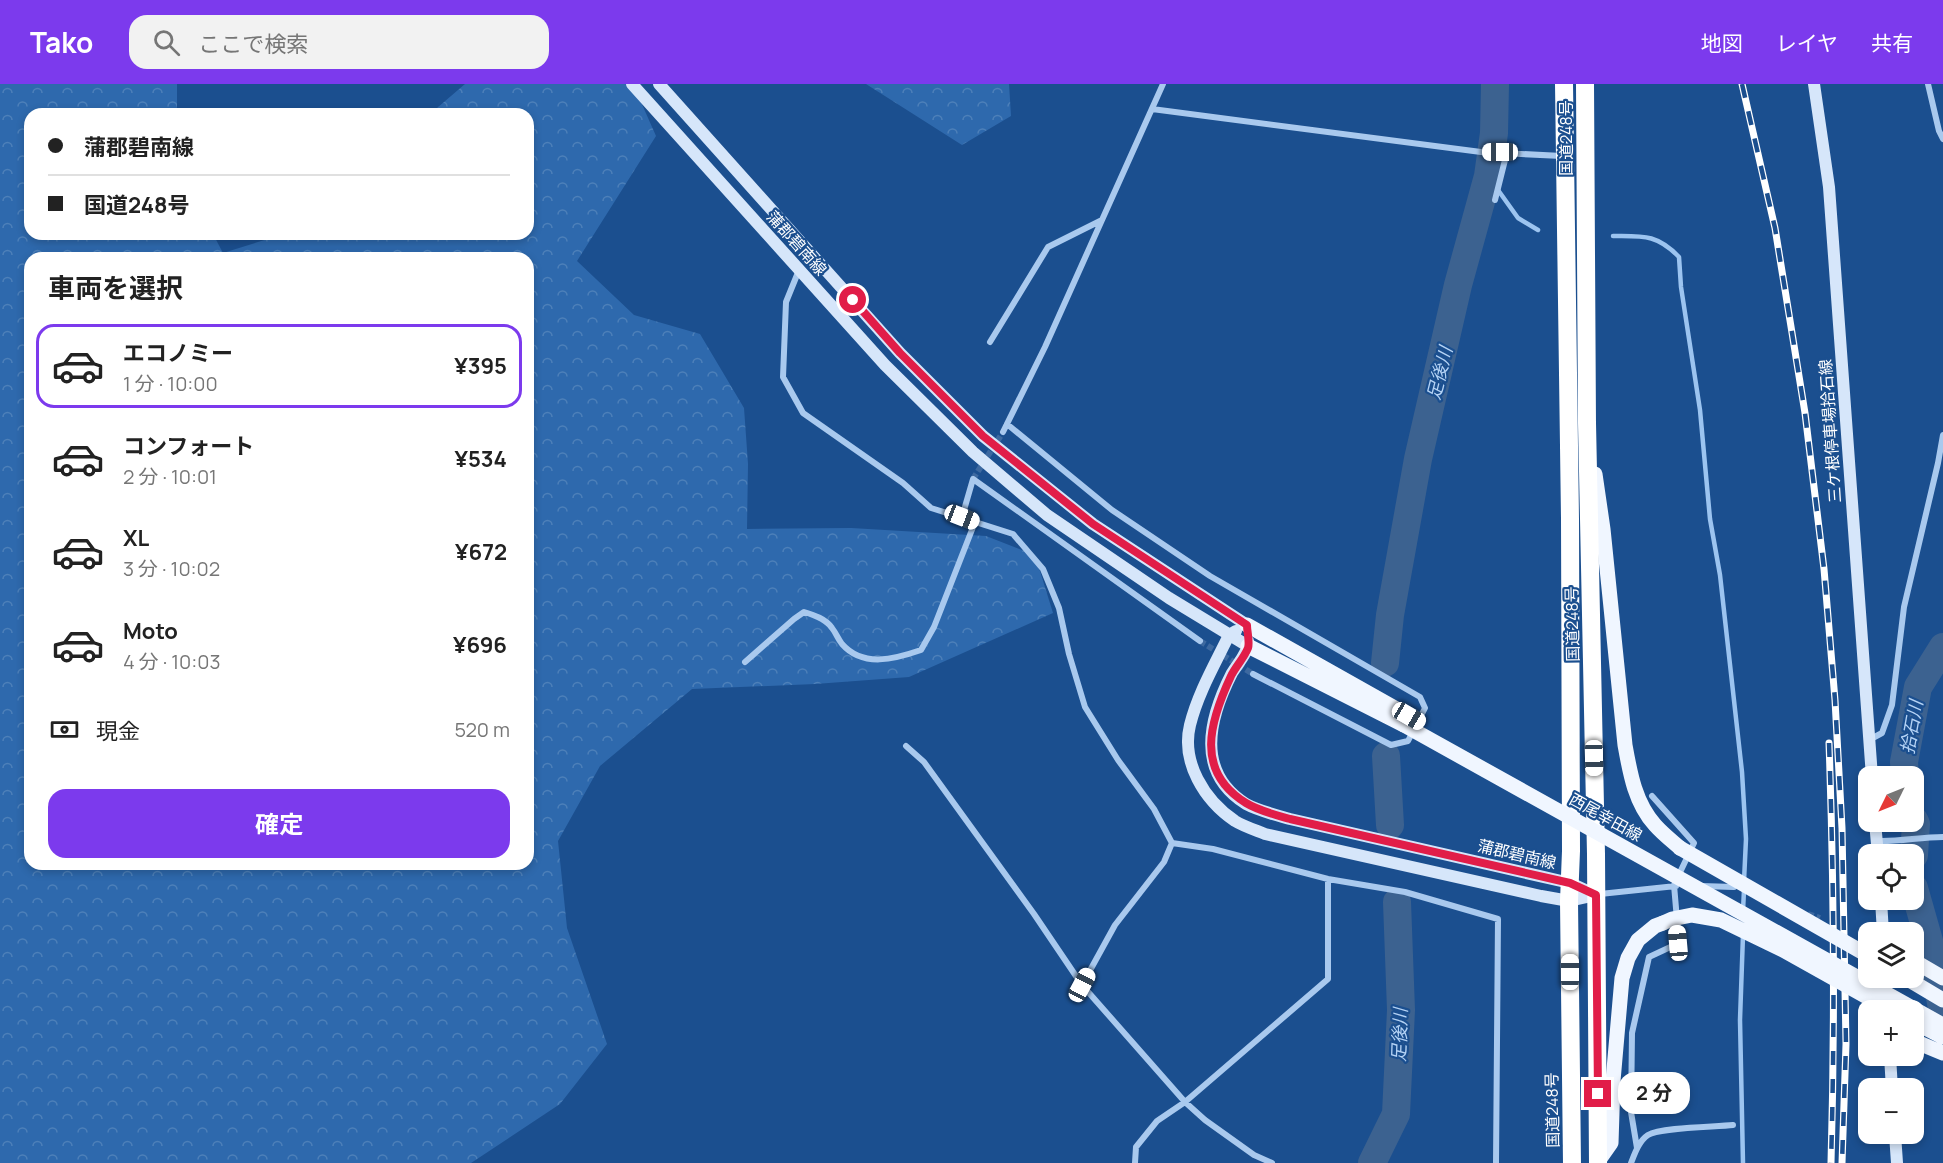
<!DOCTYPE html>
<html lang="ja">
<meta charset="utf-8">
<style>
:root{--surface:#fff;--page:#f2f2f2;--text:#222;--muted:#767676;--line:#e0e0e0;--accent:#7c3aed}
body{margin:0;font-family:Manrope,"Noto Sans JP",sans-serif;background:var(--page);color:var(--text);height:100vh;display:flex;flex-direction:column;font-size:22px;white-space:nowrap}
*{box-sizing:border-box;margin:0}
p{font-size:20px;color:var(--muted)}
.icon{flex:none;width:33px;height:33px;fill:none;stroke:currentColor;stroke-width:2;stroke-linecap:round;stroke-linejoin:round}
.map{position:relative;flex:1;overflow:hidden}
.sheet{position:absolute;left:24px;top:168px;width:510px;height:618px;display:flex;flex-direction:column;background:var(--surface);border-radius:18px;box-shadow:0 3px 9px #0003}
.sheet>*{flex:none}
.guide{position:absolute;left:24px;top:24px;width:510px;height:132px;border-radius:18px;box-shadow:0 3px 9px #0003;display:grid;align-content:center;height:132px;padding:0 24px;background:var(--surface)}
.needle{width:39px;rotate:227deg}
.fabs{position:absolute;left:1858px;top:682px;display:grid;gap:12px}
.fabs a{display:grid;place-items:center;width:66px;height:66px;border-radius:12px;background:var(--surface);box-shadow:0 3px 9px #0003;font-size:30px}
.end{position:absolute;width:27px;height:27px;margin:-14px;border:8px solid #e11d48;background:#fff;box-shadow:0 0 0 3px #fff}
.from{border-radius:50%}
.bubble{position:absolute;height:42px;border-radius:18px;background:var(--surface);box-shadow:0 3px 9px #0003;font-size:20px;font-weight:700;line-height:42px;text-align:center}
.car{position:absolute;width:18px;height:36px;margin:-18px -9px;border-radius:8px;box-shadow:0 0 4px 2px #0007;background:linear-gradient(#fff 24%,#345 0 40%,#fff 0 76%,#345 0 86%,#fff 0)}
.guide b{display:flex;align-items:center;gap:21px;height:57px;font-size:22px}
.guide b+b{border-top:2px solid var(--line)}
.guide i{width:15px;height:15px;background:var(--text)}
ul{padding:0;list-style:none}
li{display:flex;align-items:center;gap:18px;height:84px;margin:0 12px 9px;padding:0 12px;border:3px solid transparent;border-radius:18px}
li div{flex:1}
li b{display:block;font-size:22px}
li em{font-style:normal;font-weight:700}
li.active{border-color:var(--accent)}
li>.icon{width:54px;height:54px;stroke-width:1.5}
h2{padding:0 24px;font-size:27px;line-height:72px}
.pay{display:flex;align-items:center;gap:15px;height:66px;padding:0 24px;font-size:22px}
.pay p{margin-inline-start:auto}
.action{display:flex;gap:12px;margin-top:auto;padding:12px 24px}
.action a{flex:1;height:69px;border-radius:18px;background:var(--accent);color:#fff;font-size:24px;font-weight:700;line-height:69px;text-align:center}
header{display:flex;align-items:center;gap:36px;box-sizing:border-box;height:84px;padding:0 30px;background:var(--accent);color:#fff}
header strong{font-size:28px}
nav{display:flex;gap:33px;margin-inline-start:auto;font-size:21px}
.search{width:420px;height:54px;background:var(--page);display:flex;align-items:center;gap:15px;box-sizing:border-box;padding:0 21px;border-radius:18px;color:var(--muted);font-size:22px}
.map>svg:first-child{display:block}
.forest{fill:url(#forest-crowns);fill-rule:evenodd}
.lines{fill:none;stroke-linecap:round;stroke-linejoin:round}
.stream{stroke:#9cc4f0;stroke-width:4.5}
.river{stroke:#3c6290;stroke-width:28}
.street-tunnel{stroke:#3d69a0;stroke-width:6;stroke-dasharray:6 3;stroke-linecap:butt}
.street{stroke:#a9c9ee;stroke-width:6}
.secondary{stroke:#d6e6fa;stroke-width:12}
.primary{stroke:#f0f6ff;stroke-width:15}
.highway{stroke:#fff;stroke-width:18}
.rail-casing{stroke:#fff;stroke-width:7}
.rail{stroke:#1b4f8f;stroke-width:4.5;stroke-dasharray:14;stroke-linecap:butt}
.primary-bridge{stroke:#f0f6ff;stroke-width:15}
.route{stroke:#e11d48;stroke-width:8}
.labels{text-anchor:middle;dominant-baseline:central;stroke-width:4.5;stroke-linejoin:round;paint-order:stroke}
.street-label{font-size:16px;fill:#fff;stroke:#1b4f8f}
.water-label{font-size:18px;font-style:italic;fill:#b5d3f5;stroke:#1b4f8f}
</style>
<header>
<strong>Tako</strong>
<div class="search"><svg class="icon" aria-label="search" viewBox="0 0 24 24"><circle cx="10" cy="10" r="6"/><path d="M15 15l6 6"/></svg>ここで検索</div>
<nav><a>地図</a><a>レイヤ</a><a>共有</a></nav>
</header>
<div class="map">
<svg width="1943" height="1079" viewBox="0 0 1943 1079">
<defs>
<pattern id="forest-crowns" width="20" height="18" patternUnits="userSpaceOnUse" patternTransform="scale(1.5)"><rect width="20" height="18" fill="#2e69ad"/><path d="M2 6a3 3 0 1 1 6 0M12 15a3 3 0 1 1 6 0" fill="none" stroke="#4d80b9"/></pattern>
</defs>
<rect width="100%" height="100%" fill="#1b4f8f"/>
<path class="forest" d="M0,0H177V30H30V150H213L223,169L284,150H528V30H430L465,0H633L656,52L577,177L634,231L700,250L744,324L748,380L747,445L851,444L986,452L1035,471L1053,529L909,593L815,600L692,605L600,682L558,757L567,844L607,960L560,1020L471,1079H0ZM30,174H528V780H30Z
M866,0H1009L1011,32L962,61Z"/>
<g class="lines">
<path class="stream" d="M1488,92L1518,134L1538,146
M1613,152C1643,152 1657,150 1679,173L1681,203L1700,326L1710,435L1720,491L1742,688L1746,755L1744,797
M1743,827L1744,806
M1743,851L1740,936L1743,1079"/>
<path class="river" d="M1385,579L1390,531L1418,375L1458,201L1488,92L1494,49L1495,0
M1386,672L1390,741
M1905,693L1904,678L1918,603L1943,563
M1914,771L1916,740L1914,736
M1914,804L1931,864L1943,930
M1372,1079L1396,1030L1401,926L1397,818"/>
<path class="street-tunnel" d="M973,395L1003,348
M1200,557L1253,590
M1808,830L1820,834"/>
<path class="street" d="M1928,0L1939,47L1943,55
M1152,25L1481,68L1562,72
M1495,116L1507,68
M799,186L786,218L783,293L803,329L903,399L931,424L1013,450L1043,485L1059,524L1069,570L1085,623L1118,676L1154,725L1172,759L1164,778L1115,841L1082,901
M990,258L1048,163L1102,136
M1007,340L1112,426L1210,492L1420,613L1425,624L1408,657L1391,661L1253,590
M1003,348L1045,263L1163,0
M962,433L973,395L1200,557
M745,578L794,535L804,528C814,531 826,535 832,544C836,549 838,555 842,560C863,584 895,575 921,566L934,543L975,438
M1869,656L1882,649L1892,621L1904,523L1938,379L1943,351
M906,662L924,678L1034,830L1082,901L1185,1018L1205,1036L1254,1071L1272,1079
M1877,757C1899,758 1920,753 1943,753
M1172,759L1213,765L1328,795L1405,808L1498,835L1496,1079
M1701,802L1734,803
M1600,810L1676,802
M1637,1064L1631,1028L1632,949L1649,873L1679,859L1674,801L1694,759L1652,712
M1135,1079L1136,1063L1157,1037L1185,1018L1328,895V795
M1631,1079C1635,1069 1639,1057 1648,1051C1661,1043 1715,1043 1733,1041"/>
<path class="secondary" d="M632,0L885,281L973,368L1047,431L1169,514L1248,562
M659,0L900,269L983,352L1093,440L1247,541
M1814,0L1829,103L1872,693
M1236,547L1229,551C1215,580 1198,609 1190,641C1181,678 1204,716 1235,737C1243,742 1255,746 1265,750L1541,812L1569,817L1596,811
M1248,557C1249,568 1238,579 1232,589C1209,634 1195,688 1246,720C1259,727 1276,731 1290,735L1570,799L1596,811
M1875,738L1878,771
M1881,816L1883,849
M1885,894L1886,917
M1890,972L1892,1005
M1895,1050L1897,1079"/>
<path class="primary" d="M1595,390L1603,445L1625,661C1630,689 1635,719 1655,741C1663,750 1672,757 1680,764
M1247,541L1409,632
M1248,562L1404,641
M1914,877L1943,894
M1906,894L1943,916
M1914,938L1943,953
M1914,957L1943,969
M1599,1076L1611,1059L1613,997L1622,894L1628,874L1638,856L1655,842L1663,839"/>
<path class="highway" d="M1564,0L1570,435L1571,767L1569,817L1572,1079
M1585,0L1587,339L1596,770L1598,1079"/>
<defs>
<path id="rail" d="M1742,0L1775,144L1805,329L1824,485L1835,616L1842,744L1846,960L1842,1079
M1829,659C1834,799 1835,939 1831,1079"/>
</defs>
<use href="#rail" class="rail-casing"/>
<use href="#rail" class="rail"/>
<path class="primary-bridge" d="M1404,641L1943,941
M1680,764L1869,872
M1663,839L1672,835L1692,831L1721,836L1783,866L1892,927"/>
</g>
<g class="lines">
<path class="route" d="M853,216L900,269L983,352L1093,440L1247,541C1247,548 1250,558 1248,564C1244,574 1236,582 1231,592C1210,637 1194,687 1246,719C1259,727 1276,731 1290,735L1570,799L1596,811L1598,1010"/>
</g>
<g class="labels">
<g class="street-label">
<text transform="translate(1566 54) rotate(-90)">国道248号</text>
<text transform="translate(797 159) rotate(48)">蒲郡碧南線</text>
<text transform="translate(1830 347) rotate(-94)">三ケ根停車場拾石線</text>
<text transform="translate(1572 540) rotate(-91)">国道248号</text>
<text transform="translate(1606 733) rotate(29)">西尾幸田線</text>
<text transform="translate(1517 770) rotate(13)">蒲郡碧南線</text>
<text transform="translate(1552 1026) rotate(-91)">国道248号</text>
</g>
<g class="water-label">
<text transform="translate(1439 289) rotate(-76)">足後川</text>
<text transform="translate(1911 643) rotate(-80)">拾石川</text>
<text transform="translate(1399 951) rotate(-88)">足後川</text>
</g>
</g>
</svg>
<div class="fabs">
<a><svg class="needle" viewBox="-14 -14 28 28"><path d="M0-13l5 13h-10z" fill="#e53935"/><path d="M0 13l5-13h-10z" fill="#767676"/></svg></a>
<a><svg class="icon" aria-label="locate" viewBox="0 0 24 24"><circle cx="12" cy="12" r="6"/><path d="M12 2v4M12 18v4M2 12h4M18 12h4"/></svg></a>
<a><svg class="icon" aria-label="layers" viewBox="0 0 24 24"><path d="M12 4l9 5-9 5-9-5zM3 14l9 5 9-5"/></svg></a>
<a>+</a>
<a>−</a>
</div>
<i class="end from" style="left:853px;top:216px"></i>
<i class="end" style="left:1598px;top:1010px"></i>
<div class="bubble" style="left:1618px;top:988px;width:72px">2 分</div>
<i class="car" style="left:1500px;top:68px;rotate:270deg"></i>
<i class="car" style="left:962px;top:433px;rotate:111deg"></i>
<i class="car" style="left:1409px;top:632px;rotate:120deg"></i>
<i class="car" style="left:1594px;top:674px;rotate:179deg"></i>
<i class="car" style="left:1678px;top:859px;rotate:355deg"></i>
<i class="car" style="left:1570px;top:888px;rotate:0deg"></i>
<i class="car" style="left:1082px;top:901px;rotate:28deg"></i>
<div class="guide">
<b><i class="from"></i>蒲郡碧南線</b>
<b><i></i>国道248号</b>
</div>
<section class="sheet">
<h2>車両を選択</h2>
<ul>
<li class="active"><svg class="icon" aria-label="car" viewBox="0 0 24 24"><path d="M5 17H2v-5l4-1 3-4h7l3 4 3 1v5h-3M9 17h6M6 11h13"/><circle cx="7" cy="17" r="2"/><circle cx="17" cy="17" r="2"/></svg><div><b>エコノミー</b><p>1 分 · 10:00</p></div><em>¥395</em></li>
<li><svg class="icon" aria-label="car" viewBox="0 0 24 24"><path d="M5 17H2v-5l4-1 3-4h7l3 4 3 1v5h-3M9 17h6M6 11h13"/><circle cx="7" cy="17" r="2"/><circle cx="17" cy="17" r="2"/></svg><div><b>コンフォート</b><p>2 分 · 10:01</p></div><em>¥534</em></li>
<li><svg class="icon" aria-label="car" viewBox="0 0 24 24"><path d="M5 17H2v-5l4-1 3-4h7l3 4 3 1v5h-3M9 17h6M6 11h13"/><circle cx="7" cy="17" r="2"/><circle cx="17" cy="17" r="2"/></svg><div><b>XL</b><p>3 分 · 10:02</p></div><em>¥672</em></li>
<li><svg class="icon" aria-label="car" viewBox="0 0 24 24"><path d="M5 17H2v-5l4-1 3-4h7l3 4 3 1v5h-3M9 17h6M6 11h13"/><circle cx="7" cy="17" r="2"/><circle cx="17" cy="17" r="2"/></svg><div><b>Moto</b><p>4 分 · 10:03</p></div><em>¥696</em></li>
</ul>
<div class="pay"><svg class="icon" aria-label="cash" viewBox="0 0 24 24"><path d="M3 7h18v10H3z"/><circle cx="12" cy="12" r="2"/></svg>現金<p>520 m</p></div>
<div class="action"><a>確定</a></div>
</section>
</div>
